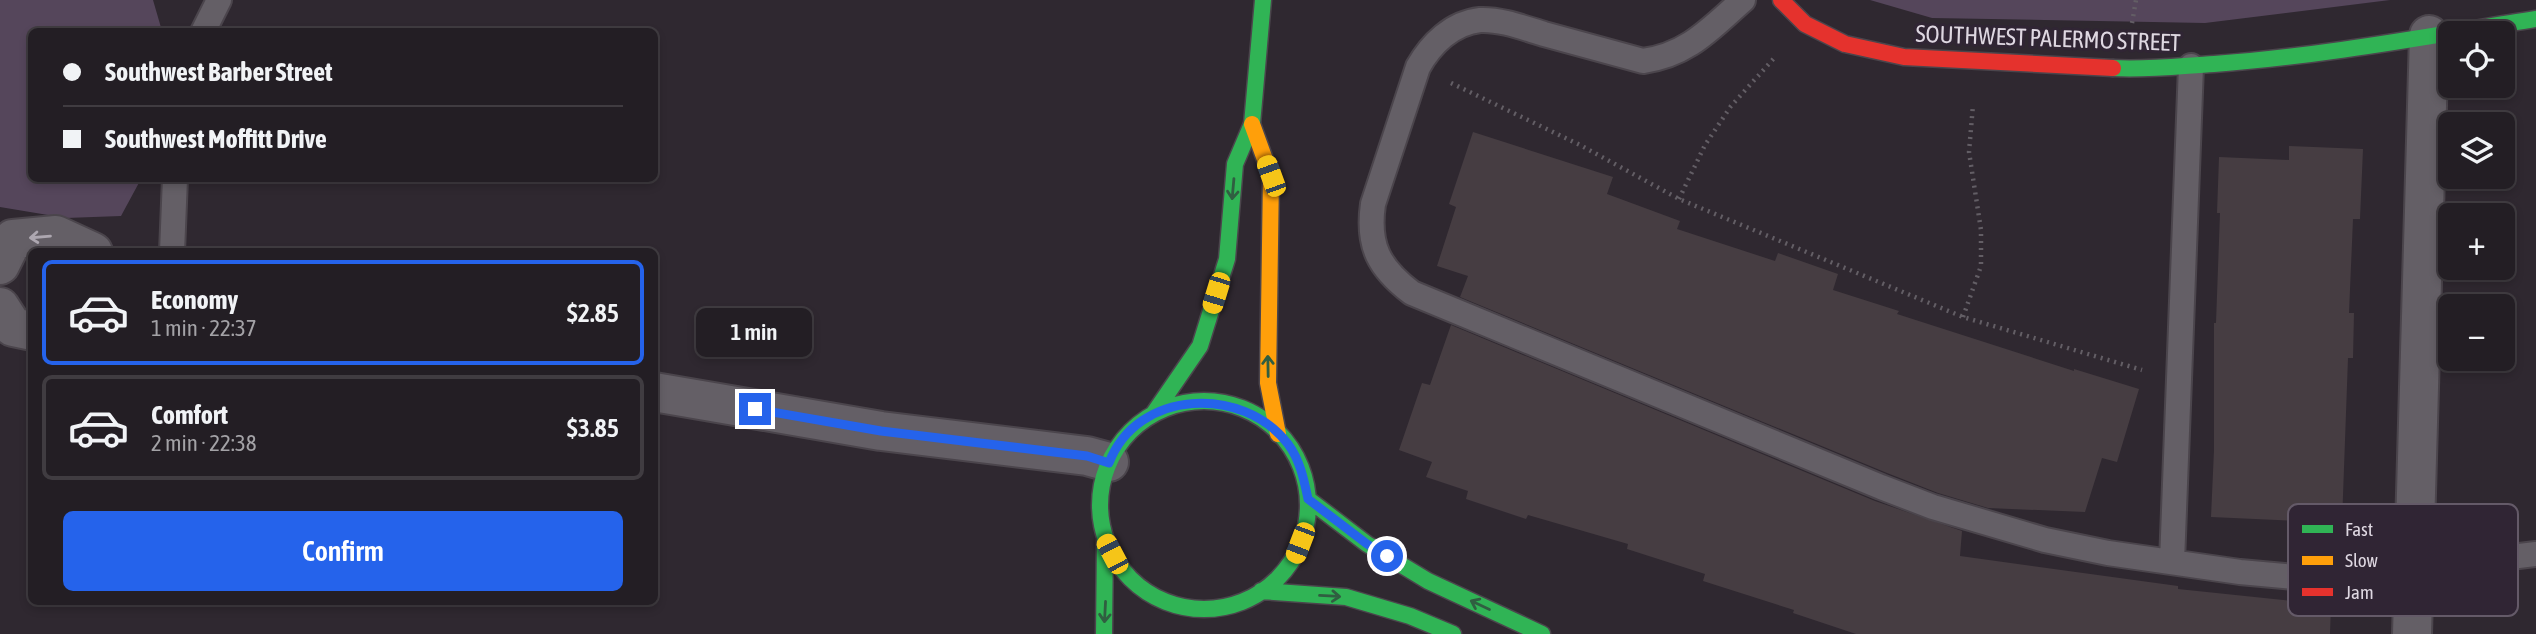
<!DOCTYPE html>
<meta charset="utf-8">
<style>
:root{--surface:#231e24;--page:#2b272c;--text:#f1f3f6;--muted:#a3a2a6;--line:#403c41;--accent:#2563eb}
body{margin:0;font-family:"Asap Condensed",sans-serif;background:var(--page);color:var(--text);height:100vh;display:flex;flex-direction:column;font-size:26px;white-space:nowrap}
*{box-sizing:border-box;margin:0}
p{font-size:23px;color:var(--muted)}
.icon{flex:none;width:38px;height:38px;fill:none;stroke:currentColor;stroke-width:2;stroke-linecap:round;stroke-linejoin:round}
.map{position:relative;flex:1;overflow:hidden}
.side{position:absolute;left:28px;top:248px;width:630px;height:357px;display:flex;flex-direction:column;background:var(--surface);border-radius:10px;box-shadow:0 4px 10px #0003,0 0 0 2px var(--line)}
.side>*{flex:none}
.guide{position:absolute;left:28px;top:28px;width:630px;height:154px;border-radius:10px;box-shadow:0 4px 10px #0003,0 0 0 2px var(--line);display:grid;align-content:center;height:154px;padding:0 35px;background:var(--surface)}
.fabs{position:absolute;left:2438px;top:21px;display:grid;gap:14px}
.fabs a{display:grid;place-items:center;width:77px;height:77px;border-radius:10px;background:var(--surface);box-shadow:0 4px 10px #0003,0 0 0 2px var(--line);font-size:35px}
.end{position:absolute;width:32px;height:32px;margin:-16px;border:9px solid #2563eb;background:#fff;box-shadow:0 0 0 4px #fff}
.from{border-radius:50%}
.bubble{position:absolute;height:49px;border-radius:10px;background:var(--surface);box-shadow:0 4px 10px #0003,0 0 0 2px var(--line);font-size:23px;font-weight:600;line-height:49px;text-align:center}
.car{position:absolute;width:21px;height:42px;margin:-21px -10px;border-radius:9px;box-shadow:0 0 5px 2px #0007;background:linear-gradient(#f5c518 24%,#345 0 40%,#f5c518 0 76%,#345 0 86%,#f5c518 0)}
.guide b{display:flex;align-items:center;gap:24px;height:66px;font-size:26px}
.guide b+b{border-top:2px solid var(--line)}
.guide i{width:18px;height:18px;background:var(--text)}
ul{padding:12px 0 0;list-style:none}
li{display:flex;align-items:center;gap:21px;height:105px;margin:0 14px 10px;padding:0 21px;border:4px solid var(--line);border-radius:10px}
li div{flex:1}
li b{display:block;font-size:26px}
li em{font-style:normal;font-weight:600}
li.active{border-color:var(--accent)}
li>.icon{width:63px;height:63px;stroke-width:1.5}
.action{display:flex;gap:14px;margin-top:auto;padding:14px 35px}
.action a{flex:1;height:80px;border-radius:10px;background:var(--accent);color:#fff;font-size:28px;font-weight:600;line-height:80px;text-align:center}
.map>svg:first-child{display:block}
.forest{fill:#55465b}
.building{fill:#463d42}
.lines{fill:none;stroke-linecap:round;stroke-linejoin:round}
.lane-casing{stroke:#4b454c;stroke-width:28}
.street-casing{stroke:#4b454c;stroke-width:42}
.fast-casing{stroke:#4b454c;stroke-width:19}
.slow-casing{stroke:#4b454c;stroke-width:19}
.jam-casing{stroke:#4b454c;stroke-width:19}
.path{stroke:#635e65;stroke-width:4.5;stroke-dasharray:2 5;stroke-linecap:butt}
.lane{stroke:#645f66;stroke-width:24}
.street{stroke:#645f66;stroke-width:38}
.fast{stroke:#30b455;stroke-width:16}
.slow{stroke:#ff9f0a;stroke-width:16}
.jam{stroke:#e5322d;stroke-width:16}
.oneway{stroke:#305e41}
.oneway2{stroke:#ada7b0}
.route{stroke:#2563eb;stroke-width:9}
.labels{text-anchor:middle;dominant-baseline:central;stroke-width:6;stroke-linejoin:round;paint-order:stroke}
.street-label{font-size:24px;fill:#ded7e1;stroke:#302534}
.key{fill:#302534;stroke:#645a68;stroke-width:2}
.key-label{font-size:19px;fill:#ded7e1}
</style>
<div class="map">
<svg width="2536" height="634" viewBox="0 0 2536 634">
<rect width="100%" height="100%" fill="#2f2830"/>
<path class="forest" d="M0,0H153L162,31L32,32V178L141,179L121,216L66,218L0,207Z
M1870,0H2390L2205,23L1932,18Z"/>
<path class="building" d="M1473,132L1613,177L1607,194L1680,221L1677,229L1775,261L1778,253L1838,274L1833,290L1899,311L1897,314L2074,371V369L2139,389L2117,462L2102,458L2085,512L1988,508L1938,493L1887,473L1460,297L1468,276L1437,266L1456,207L1449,204Z
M2289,146L2363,149L2360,219H2353L2349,313H2354L2353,358H2348L2342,523L2211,517L2214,450V323H2216L2220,213H2217L2219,157L2289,160Z
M1451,325L1875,501L1962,531L1960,556L2178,586V589L2331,605L2330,634H1856L1793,613L1794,610L1703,581L1705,574L1627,549L1628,544L1528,515L1526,519L1466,499L1468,491L1426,477L1432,462L1399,450L1422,383L1430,385Z"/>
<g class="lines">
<defs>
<path id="lane" d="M1743,0C1711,28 1688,55 1643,61C1610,52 1577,43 1544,34C1524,28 1501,19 1480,20C1452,23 1431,44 1418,67L1373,204C1367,246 1379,268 1412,293L1881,487L1933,507L2045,540L2108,553L2240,572L2327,580H2374L2415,575L2478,561L2536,554
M203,32L219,0
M172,252L175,178
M2172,562L2191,66"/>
<path id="street" d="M0,265L13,239L56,235L93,252
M0,307L13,327L32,331
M654,392L881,431L1087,456L1109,462
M2412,634L2429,35"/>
<path id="fast" d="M2113,68C2147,70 2180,66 2214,64C2322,56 2429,36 2536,19
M1100 505a104 104 0 1 1 208 0a104 104 0 1 1-208 0Z
M1154,413L1200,346L1227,259L1235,164L1252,124L1263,0
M1308,499L1367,544L1428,581L1542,634
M1261,591L1346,597L1410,616L1453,634
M1104,634L1105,540"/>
<path id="slow" d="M1252,124L1271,176L1268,383L1278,434"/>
<path id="jam" d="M1781,0L1805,24L1845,44L1904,57L2113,68"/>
</defs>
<use href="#lane" class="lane-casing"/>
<use href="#street" class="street-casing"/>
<use href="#fast" class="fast-casing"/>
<use href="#slow" class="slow-casing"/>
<use href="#jam" class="jam-casing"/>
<path class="path" d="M2132,23L2136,0
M1451,83L1580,145L1679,199L1963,317L2142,370
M1679,199L1705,145L1731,106L1776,56
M1963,317L1981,266V230L1969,152L1973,105"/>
<use href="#lane" class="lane"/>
<use href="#street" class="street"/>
<use href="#fast" class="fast"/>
<use href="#slow" class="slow"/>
<use href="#jam" class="jam"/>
</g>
<defs><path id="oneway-shaft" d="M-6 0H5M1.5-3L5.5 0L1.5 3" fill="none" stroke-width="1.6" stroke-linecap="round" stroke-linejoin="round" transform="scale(1.75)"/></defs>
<g class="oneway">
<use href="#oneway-shaft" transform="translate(1233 189) rotate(95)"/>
<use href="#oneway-shaft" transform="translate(1268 366) rotate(-91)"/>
<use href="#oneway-shaft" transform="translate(1330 596) rotate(3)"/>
<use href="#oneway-shaft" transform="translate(1480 605) rotate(-155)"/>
<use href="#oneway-shaft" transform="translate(1105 612) rotate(93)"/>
</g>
<use class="oneway2" href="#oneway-shaft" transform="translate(40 237) rotate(175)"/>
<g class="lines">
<path class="route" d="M755,409L881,431L1087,456L1109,463C1137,389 1243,385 1288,444C1300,460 1304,480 1308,499L1367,544L1387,556"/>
</g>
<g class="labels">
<g class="street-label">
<text transform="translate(2048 38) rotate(2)">SOUTHWEST PALERMO STREET</text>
</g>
</g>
<rect x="2288" y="504" width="230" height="112" rx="10" class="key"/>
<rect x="2302" y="525" width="31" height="8" fill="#30b455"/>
<rect x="2302" y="556" width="31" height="9" fill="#ff9f0a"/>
<rect x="2302" y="588" width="31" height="8" fill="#e5322d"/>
<g class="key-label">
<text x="2345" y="536">Fast</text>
<text x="2345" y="567">Slow</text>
<text x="2345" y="599">Jam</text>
</g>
</svg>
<div class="fabs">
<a><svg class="icon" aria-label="locate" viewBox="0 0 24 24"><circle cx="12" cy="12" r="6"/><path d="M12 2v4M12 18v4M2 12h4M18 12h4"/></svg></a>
<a><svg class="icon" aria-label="layers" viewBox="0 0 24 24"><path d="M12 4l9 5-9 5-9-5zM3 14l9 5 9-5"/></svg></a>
<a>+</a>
<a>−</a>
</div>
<i class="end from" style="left:1387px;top:556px"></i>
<i class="end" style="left:755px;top:409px"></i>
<div class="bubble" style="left:696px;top:308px;width:116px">1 min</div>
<i class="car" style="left:1271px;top:176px;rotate:340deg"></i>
<i class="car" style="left:1216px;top:293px;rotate:197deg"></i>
<i class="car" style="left:1300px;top:543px;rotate:201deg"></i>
<i class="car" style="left:1112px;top:554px;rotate:332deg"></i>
<div class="guide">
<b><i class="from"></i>Southwest Barber Street</b>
<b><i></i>Southwest Moffitt Drive</b>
</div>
<section class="side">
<ul>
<li class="active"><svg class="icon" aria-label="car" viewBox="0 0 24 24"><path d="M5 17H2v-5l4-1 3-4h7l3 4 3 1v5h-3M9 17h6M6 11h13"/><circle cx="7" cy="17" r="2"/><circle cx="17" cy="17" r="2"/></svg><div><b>Economy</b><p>1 min · 22:37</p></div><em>$2.85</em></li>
<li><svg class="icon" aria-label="car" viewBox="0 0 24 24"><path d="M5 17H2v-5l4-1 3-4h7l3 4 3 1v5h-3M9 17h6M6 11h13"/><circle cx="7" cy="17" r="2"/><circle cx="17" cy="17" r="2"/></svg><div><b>Comfort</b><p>2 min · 22:38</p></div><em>$3.85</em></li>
</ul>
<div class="action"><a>Confirm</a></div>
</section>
</div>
